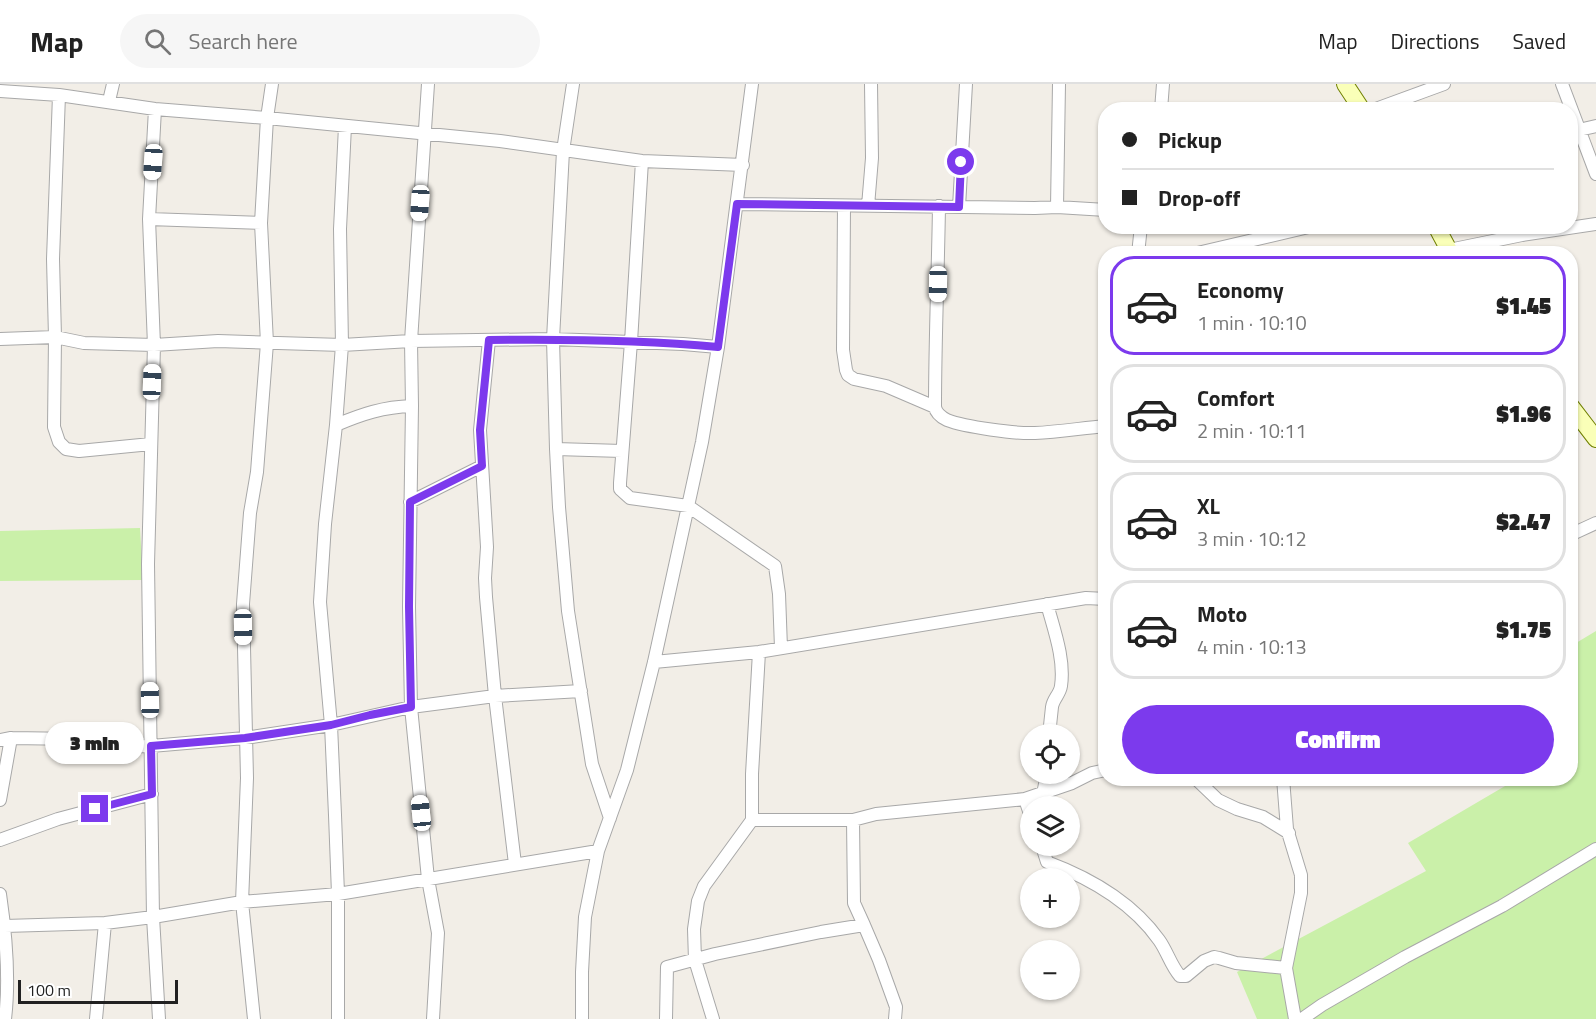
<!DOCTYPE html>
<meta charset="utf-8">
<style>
:root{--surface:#fff;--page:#f6f6f6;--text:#222;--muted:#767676;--line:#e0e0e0;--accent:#7c3aed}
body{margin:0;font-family:"Titillium Web",sans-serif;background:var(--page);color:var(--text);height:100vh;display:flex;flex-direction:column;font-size:22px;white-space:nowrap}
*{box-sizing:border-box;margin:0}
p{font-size:20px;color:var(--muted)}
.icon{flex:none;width:33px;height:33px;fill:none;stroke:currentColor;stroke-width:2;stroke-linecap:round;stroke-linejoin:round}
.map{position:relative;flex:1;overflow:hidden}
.side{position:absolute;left:1098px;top:162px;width:480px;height:540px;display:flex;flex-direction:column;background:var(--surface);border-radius:24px;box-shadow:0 2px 4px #0004}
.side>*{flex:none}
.hud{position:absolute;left:1098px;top:18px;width:480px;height:132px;border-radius:24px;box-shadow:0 2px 4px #0004;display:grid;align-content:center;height:132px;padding:0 24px;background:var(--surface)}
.fabs{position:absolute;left:1020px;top:640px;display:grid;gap:12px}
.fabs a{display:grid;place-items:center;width:60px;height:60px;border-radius:50%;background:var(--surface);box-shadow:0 2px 4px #0004;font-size:30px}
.scale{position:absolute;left:18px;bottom:15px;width:160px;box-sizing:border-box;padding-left:6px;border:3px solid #212121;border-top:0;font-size:16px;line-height:21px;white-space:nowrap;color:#212121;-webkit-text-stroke:4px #fff;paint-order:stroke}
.end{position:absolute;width:27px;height:27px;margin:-14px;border:8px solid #7c3aed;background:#fff;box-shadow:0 0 0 3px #fff}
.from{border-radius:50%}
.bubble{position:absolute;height:42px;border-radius:21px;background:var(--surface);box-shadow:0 2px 4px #0004;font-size:20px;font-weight:800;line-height:42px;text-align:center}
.car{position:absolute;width:18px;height:36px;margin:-18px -9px;border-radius:8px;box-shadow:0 0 4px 2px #0007;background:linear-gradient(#fff 24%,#345 0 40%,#fff 0 76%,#345 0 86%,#fff 0)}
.hud b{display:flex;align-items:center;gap:21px;height:57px;font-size:22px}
.hud b+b{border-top:2px solid var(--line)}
.hud i{width:15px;height:15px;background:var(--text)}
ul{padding:10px 0 0;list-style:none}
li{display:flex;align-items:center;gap:18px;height:99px;margin:0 12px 9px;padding:0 12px;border:3px solid var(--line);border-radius:24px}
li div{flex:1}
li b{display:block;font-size:22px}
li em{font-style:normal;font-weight:800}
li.selected{border-color:var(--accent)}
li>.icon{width:54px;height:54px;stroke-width:1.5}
.action{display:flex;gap:12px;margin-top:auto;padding:12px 24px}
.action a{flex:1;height:69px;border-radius:36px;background:var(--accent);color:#fff;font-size:24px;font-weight:800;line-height:69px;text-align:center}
header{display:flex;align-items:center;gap:36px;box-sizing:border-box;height:84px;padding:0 30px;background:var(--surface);border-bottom:2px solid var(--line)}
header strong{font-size:28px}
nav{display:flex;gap:33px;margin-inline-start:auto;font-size:21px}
.search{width:420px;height:54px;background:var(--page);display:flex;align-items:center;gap:15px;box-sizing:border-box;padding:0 21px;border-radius:33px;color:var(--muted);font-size:22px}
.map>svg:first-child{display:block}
.grass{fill:#caf0a9}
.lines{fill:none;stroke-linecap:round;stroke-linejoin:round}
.street-casing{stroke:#a8a8a8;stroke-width:14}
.secondary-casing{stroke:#708000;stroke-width:18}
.street{stroke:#fff;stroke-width:12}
.secondary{stroke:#faffb8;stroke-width:16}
.route{stroke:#7c3aed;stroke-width:8}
</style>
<header>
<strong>Map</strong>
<div class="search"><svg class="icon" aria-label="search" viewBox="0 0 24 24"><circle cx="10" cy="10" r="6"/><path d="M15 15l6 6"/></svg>Search here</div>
<nav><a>Map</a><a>Directions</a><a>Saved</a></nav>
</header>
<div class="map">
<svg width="1596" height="935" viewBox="0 0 1596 935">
<rect width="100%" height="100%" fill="#f2eee7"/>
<path class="grass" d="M140,444L143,496L0,497V447Z
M1596,547V935H1257L1237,888L1426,787L1408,759L1517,695L1570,694L1571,562Z"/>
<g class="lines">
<defs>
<path id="street" d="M428,0L411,257L412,322L409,523L411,623L428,795L438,849L433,935
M573,0L563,67L553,255L556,365L559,423L568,527L592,680L610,734
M1562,0L1596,90
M0,7L59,11L155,25L267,34L500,57L642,77L743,81
M59,11L53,175L55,253L54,343L59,358L66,365L79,367L151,360
M109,17L113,0
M155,25L149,135L154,261L148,480L153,833L159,935
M1161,26L1163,0
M1373,26L1444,0
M1570,48L1596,42
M642,77L631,258L620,399V405L630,414L688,422L775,482L779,510L781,564
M737,120L1035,124L1057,123L1106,126
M844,122L843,266L846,286L848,291L854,295L886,302L935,323
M868,122L872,74L871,0
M939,122C938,189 935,256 935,323C936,329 941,333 947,336C965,343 1016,350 1035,349C1059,348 1082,344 1106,342
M959,123L966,0
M1057,123L1059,0
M149,135L261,139
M1444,169L1449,166L1522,151L1596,140
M1138,170L1141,142
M1193,170L1313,142
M0,255L55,253L84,259L154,261L218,257L342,261L411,257L553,255L683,260L718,263
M489,256L480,346L487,463L485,494L486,513L495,612L515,780
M336,341C362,330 383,323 412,322
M556,365L622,367
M410,418L482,382
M1570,451L1596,439
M1047,520C1054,546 1065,575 1061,602C1060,610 1053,615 1052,623C1051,632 1050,642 1049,651
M759,568L752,690V736H853L876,730L1025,715L1072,699L1092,689L1106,686
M654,578L759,568L1086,514L1106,515
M0,656L11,654L78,655L109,663L151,662L245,654L331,641L411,623L495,612L581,607
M1195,694L1218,716L1237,725L1263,733L1289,749
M1283,694L1287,745L1301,791V809L1286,884L1295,935
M1043,710L1047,690
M1025,715L1030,730
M0,716L11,654
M853,736L854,819L864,841
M0,756L58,735L152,710
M1042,762L1047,778C1090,794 1132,818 1159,856C1167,867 1171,882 1180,892H1186L1204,877L1214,873L1219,874L1236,879L1286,884
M0,810C6,851 10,894 5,935
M5,842L105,839L153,833L242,818L338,810L598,767
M96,935L105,839
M254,935L242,818L247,694L243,520L250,429L257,388L267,259L261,139L267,34L272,0
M338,935V810L335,731L331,641L320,518L325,440L336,341L342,261L340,145L345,42
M582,935V888L585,833L598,767L627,686L654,578L702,358L718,263L752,0
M666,935L667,883L715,870L821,848L864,841L879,876L896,923L895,935
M713,935L695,876L694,845L698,817L704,802L752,736
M1302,935L1322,921L1405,873L1502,822L1596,765"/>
<path id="secondary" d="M1345,0L1362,26
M1436,142L1451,170
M1570,321L1596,355"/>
</defs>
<use href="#street" class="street-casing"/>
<use href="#secondary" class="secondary-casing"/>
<use href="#street" class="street"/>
<use href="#secondary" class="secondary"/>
</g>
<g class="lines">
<path class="route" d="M95,725L152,710L151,662L245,654L331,641L370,631L411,623L409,523L410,418L482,382L480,346L489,256C565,255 642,256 718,263L737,120L959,123L961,78"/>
</g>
</svg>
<div class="fabs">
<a><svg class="icon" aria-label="locate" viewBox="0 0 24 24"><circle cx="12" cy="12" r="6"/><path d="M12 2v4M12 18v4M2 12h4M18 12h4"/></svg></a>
<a><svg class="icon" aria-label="layers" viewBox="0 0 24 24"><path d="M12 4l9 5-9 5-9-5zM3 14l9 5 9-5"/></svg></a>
<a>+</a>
<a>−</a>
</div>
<div class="scale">100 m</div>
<i class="end from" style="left:961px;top:78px"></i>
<i class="end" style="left:95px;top:725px"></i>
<div class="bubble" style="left:45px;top:638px;width:99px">3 min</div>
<i class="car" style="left:153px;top:78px;rotate:184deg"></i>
<i class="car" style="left:420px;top:119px;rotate:184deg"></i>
<i class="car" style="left:938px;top:200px;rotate:181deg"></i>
<i class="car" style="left:152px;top:298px;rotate:2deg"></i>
<i class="car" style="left:243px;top:543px;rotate:179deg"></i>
<i class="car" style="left:150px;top:616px;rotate:359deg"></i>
<i class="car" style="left:421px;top:729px;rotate:354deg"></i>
<div class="hud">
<b><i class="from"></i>Pickup</b>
<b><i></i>Drop-off</b>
</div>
<section class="side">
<ul>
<li class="selected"><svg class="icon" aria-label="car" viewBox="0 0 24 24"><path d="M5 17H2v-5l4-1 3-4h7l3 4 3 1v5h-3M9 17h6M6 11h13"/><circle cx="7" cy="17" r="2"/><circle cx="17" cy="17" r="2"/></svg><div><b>Economy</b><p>1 min · 10:10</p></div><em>$1.45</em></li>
<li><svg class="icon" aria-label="car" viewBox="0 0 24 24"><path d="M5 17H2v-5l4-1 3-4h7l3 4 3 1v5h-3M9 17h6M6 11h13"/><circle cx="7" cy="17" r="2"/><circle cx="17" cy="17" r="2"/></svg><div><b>Comfort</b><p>2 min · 10:11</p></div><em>$1.96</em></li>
<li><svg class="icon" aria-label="car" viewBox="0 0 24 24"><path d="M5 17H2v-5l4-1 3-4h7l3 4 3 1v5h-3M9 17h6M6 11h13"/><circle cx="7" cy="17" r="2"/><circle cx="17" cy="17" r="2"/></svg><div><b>XL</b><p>3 min · 10:12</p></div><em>$2.47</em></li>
<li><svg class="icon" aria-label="car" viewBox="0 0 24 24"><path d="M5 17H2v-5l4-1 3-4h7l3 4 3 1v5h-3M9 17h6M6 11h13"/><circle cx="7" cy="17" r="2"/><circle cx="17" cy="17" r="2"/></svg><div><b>Moto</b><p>4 min · 10:13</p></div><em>$1.75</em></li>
</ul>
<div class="action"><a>Confirm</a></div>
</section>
</div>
